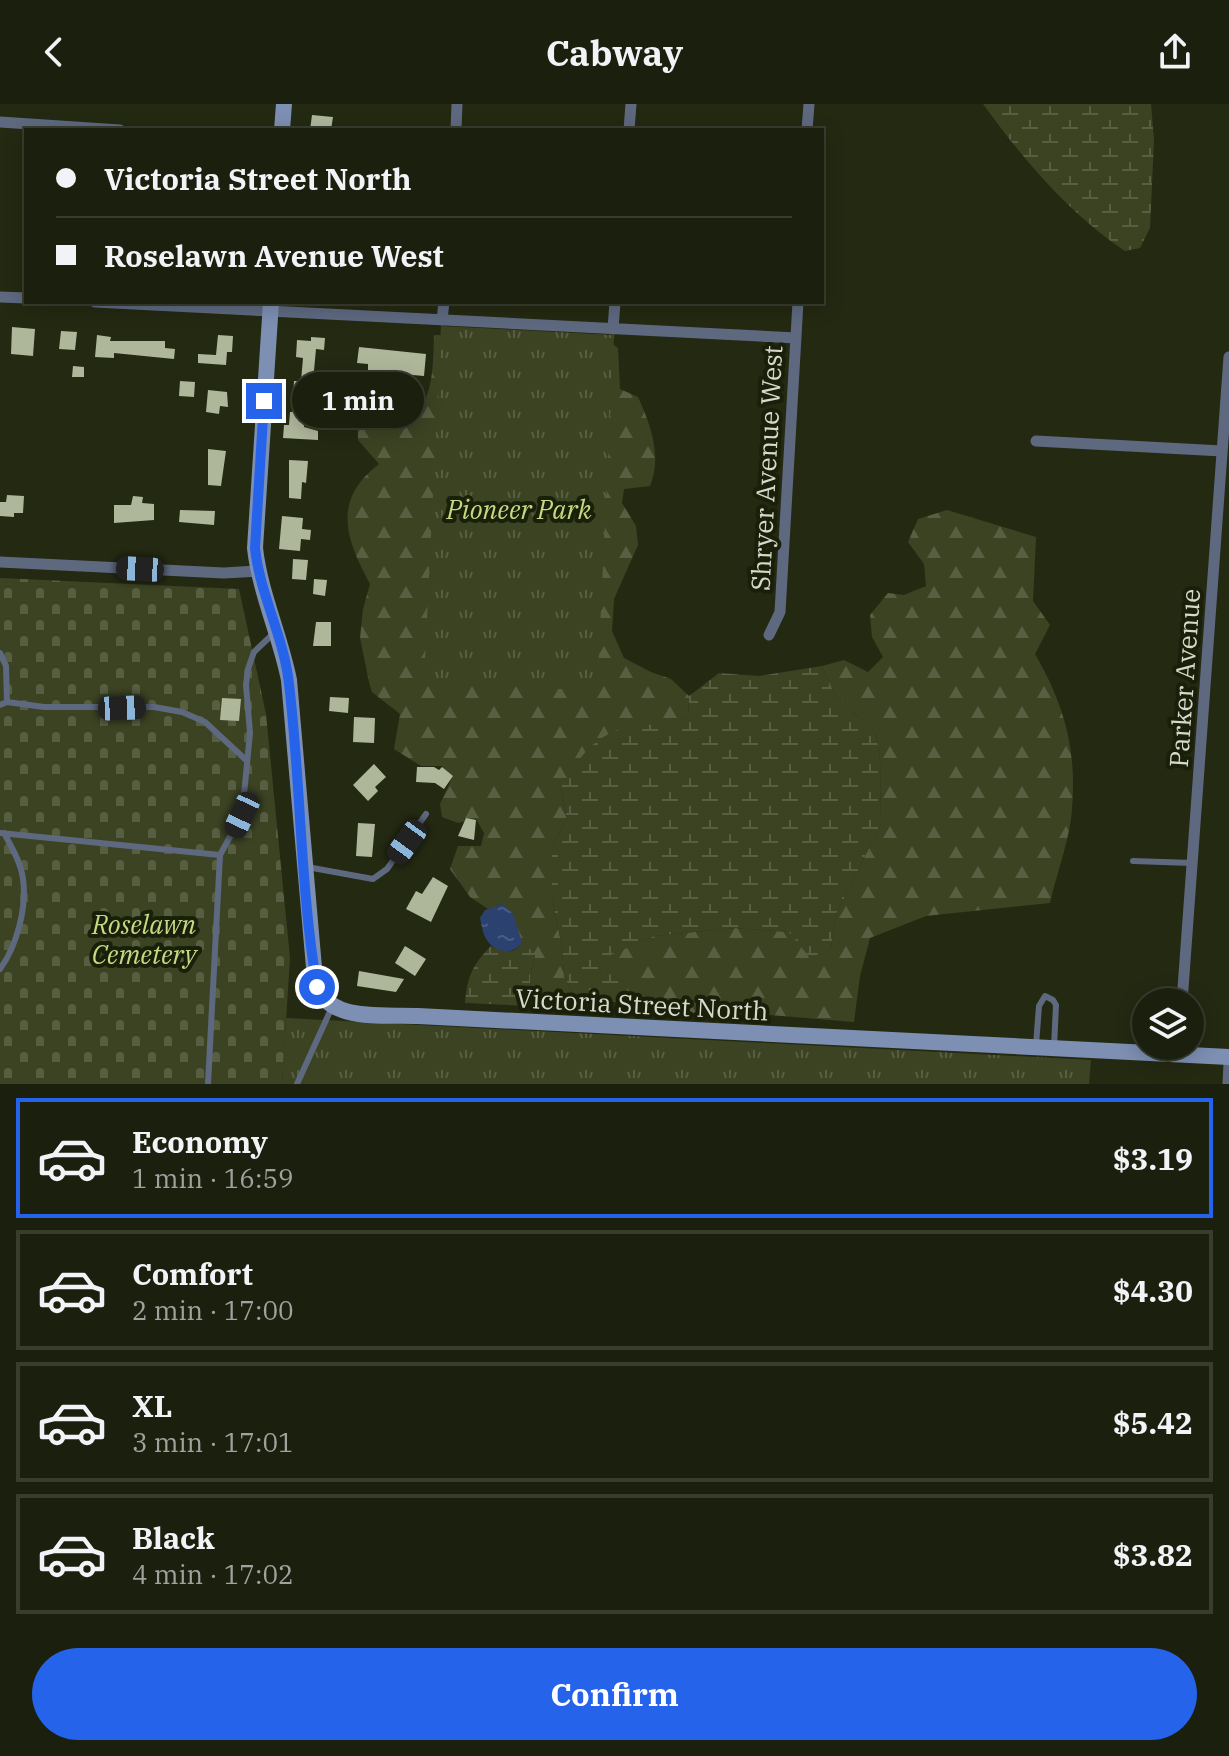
<!DOCTYPE html>
<meta charset="utf-8">
<style>
:root{--surface:#1b1f0e;--page:#242717;--text:#f1f3f6;--muted:#a0a29e;--line:#393d2e;--accent:#2563eb}
body{margin:0;font-family:"IBM Plex Serif",serif;background:var(--page);color:var(--text);height:100vh;display:flex;flex-direction:column;font-size:30px;white-space:nowrap}
*{box-sizing:border-box;margin:0}
p{font-size:26px;color:var(--muted)}
.icon{flex:none;width:44px;height:44px;fill:none;stroke:currentColor;stroke-width:2;stroke-linecap:round;stroke-linejoin:round}
.map{position:relative;height:980px;overflow:hidden}
.drawer{display:flex;flex-direction:column;background:var(--surface);flex:1}
.drawer>*{flex:none}
.banner{position:absolute;left:24px;top:24px;width:800px;height:176px;border-radius:0px;box-shadow:0 4px 20px #0003,0 0 0 2px var(--line);display:grid;align-content:center;height:176px;padding:0 32px;background:var(--surface)}
.tools{position:absolute;left:1132px;top:884px;display:grid;gap:16px}
.tools a{display:grid;place-items:center;width:72px;height:72px;border-radius:50%;background:var(--surface);box-shadow:0 4px 20px #0003,0 0 0 2px var(--line);font-size:40px}
.end{position:absolute;width:36px;height:36px;margin:-18px;border:10px solid #2563eb;background:#fff;box-shadow:0 0 0 4px #fff}
.from{border-radius:50%}
.bubble{position:absolute;height:56px;border-radius:28px;background:var(--surface);box-shadow:0 4px 20px #0003,0 0 0 2px var(--line);font-size:26px;font-weight:700;line-height:56px;text-align:center}
.car{position:absolute;width:24px;height:48px;margin:-24px -12px;border-radius:10px;box-shadow:0 0 6px 2px #0007;background:linear-gradient(#222 24%,#8ab4d8 0 40%,#222 0 76%,#8ab4d8 0 86%,#222 0)}
.banner b{display:flex;align-items:center;gap:28px;height:76px;font-size:30px}
.banner b+b{border-top:2px solid var(--line)}
.banner i{width:20px;height:20px;background:var(--text)}
ul{padding:14px 0 0;list-style:none}
li{display:flex;align-items:center;gap:24px;height:120px;margin:0 16px 12px;padding:0 16px;border:4px solid var(--line);border-radius:0px}
li div{flex:1}
li b{display:block;font-size:30px}
li em{font-style:normal;font-weight:700}
li.current{border-color:var(--accent)}
li>.icon{width:72px;height:72px;stroke-width:1.5}
.action{display:flex;gap:16px;margin-top:auto;padding:16px 32px}
.action a{flex:1;height:92px;border-radius:48px;background:var(--accent);color:#fff;font-size:32px;font-weight:700;line-height:92px;text-align:center}
header{display:flex;justify-content:space-between;align-items:center;height:104px;padding:0 32px;background:var(--surface);font-size:36px;font-weight:700}
.map>svg:first-child{display:block}
.forest{fill:url(#forest-firs)}
.wetland{fill:url(#wetland-marsh)}
.cemetery{fill:url(#cemetery-stones)}
.park{fill:url(#park-tufts)}
.water{fill:url(#water-ripples)}
.building{fill:#afb79b}
.lines{fill:none;stroke-linecap:round;stroke-linejoin:round}
.lane{stroke:#5e6980;stroke-width:6}
.street{stroke:#5e6980;stroke-width:11}
.secondary{stroke:#7d8fb3;stroke-width:16}
.route{stroke:#2563eb;stroke-width:10}
.labels{text-anchor:middle;dominant-baseline:central;stroke-width:8;stroke-linejoin:round;paint-order:stroke}
.street-label{font-size:26px;fill:#d6dacc;stroke:#1a1f09}
.park-label{font-size:26px;font-style:italic;fill:#c5da83;stroke:#1a1f09}
</style>
<header><svg class="icon" aria-label="back" viewBox="0 0 24 24"><path d="M15 5l-7 7 7 7"/></svg>Cabway<svg class="icon" aria-label="share" viewBox="0 0 24 24"><path d="M12 15V3M7 8l5-5 5 5M5 13v7h14v-7"/></svg></header>
<div class="map">
<svg width="1229" height="980" viewBox="0 0 1229 980">
<defs>
<pattern id="forest-firs" width="22" height="20" patternUnits="userSpaceOnUse" patternTransform="scale(2)"><rect width="22" height="20" fill="#3c4323"/><path d="M5 1l3.5 6h-7zM16 11l3.5 6h-7z" fill="#575e42"/></pattern>
<pattern id="wetland-marsh" width="20" height="14" patternUnits="userSpaceOnUse" patternTransform="scale(2)"><rect width="20" height="14" fill="#3c4323"/><path d="M1 5h8M5 5V1M11 12h8M15 12V8" fill="none" stroke="#575e42"/></pattern>
<pattern id="cemetery-stones" width="16" height="16" patternUnits="userSpaceOnUse" patternTransform="scale(2)"><rect width="16" height="16" fill="#3c4323"/><path d="M2 7V4a2 2 0 0 1 4 0v3zM10 15v-3a2 2 0 0 1 4 0v3z" fill="#575e42"/></pattern>
<pattern id="park-tufts" width="24" height="20" patternUnits="userSpaceOnUse" patternTransform="scale(2)"><rect width="24" height="20" fill="#3c4323"/><path d="M3 7l-1-3M5 7V3M7 7l1-3M15 17l-1-3M17 17v-4M19 17l1-3" fill="none" stroke="#575e42"/></pattern>
<pattern id="water-ripples" width="26" height="14" patternUnits="userSpaceOnUse" patternTransform="scale(2)"><rect width="26" height="14" fill="#2b4170"/><path d="M2 4q2-2 4 0t4 0M15 11q2-2 4 0t4 0" fill="none" stroke="#495c83"/></pattern>
</defs>
<rect width="100%" height="100%" fill="#242912"/>
<path class="forest" d="M434,231L604,234L618,244L620,285L638,293C651,321 662,353 650,382L624,385L622,399L636,422L638,441L614,495L612,527L624,554L651,568L671,575L689,592L688,613L673,621H645L561,683L567,715L552,742V794L562,843L564,872L577,898L560,902H531L530,872L535,851L522,838L503,800L488,805L470,793L450,765L458,742H481L484,729L476,715L458,719L442,713L440,700L452,674L442,662H421L394,645L400,610L372,588L369,578L360,534L363,505L370,480C345,434 332,396 379,360L358,336L357,301H389L414,315C434,289 433,262 434,231Z
M947,406L1036,433L1033,497L1050,521L1035,550C1067,605 1078,652 1071,715C1067,743 1056,772 1050,799L926,812L870,834L860,872L854,918L770,911L668,908L625,898L627,881L608,869L605,853L654,832L735,824L789,828L831,844L836,810L881,720L880,655L876,630L835,591L822,562L844,556L868,568L883,553L872,533L870,511L888,489L904,491L926,482L924,460L908,438L918,415Z"/>
<path class="wetland" d="M983,0H1151L1154,36L1150,124L1140,144L1125,147C1068,109 1023,55 983,0Z
M822,562L835,591L876,630L880,655L881,720L836,810L831,844L810,854L789,828L735,824L654,832L606,853L608,869L627,881L625,898H577L564,872L562,843L552,794V742L567,715L561,683C583,647 601,623 646,621C663,620 672,622 688,613L689,592L719,569L759,572Z
M522,838L535,850L530,872L531,902L465,899C467,873 473,860 491,842C505,847 514,852 522,838Z"/>
<path class="cemetery" d="M0,474L239,485L266,610L290,854L282,980H0Z"/>
<path class="park" d="M441,222L614,231L597,587L424,578Z
M286,914L1091,956L1089,980H282Z"/>
<path class="water" d="M503,800L513,810L522,838C515,850 499,850 489,839C483,832 482,823 480,814L485,806Z"/>
<path class="building" d="M312,11L333,13L331,26H310Z
M12,223L35,225L33,252L11,250Z
M61,227L77,228L75,246L59,245Z
M97,231L111,233L110,237H165V244L175,245L174,255L114,249V254L95,253Z
M218,231L233,232L232,248H227L226,261L198,259V250L216,251Z
M311,233L325,234L324,246L316,245L312,288H308L305,295L304,323L318,327V336L283,334L284,321H289L290,308H292L294,277H301L303,254L296,253L297,236L311,237Z
M359,243L426,250L424,272L368,267V260L357,259Z
M73,262L84,263V273H72Z
M180,277L195,278L194,293L179,292Z
M208,286L227,288L228,303L220,302L219,310L206,308Z
M208,345L226,347L221,382L208,381Z
M289,356L308,357L306,379L302,378L301,395L289,394Z
M7,391L24,392L23,409H14V413L0,412V398H6Z
M133,392L143,393L142,399L154,400V416L114,419V401H131Z
M180,406L215,407L214,421L179,418Z
M282,412L303,414L302,425L311,426L310,436L301,435L300,447L279,445Z
M293,455L308,456L306,476L292,475Z
M314,475L327,476L325,492L313,490Z
M316,518H331V542H313Z
M330,593L349,594L348,609L329,607Z
M222,594L241,595L239,617L220,616Z
M354,613L375,614L374,639L353,638Z
M374,660L386,673L375,683L378,687L368,697L353,681Z
M417,663H434L439,666L442,663L453,672L444,685L435,679L416,678Z
M466,714L476,716L474,736L458,732Z
M358,719L375,720L372,753L356,752Z
M433,773L448,782L431,818L406,805L416,787L422,790Z
M405,842L426,855L415,872L395,859Z
M359,867L404,875L396,888L357,882Z"/>
<g class="lines">
<path class="lane" d="M0,549L6,562L7,598
M0,601L7,598L44,603H154L182,608L205,618L246,656
M0,729L220,751
M1133,757L1192,759
M307,763L373,775L387,765L426,710
M0,865C17,842 27,803 23,775C21,759 12,744 4,729
M1036,941L1039,902L1045,892L1053,896L1056,901L1054,943
M208,980L220,751L242,711L250,629L246,581L248,565L254,548L275,528
M297,980L332,903"/>
<path class="street" d="M0,18L120,26
M456,26L457,0
M629,26L631,0
M807,26L809,0
M0,193L26,194
M95,198L796,234
M442,216L444,198
M613,225L615,198
M1036,337L1222,347
M0,458L224,469L258,467
M769,531L780,508L798,198
M1182,898L1229,253
M1228,980L1229,959"/>
<path class="secondary" d="M282,26L284,0
M271,198L255,444C260,489 280,531 289,576L315,875C323,920 384,910 418,912L1229,953"/>
</g>
<g class="lines">
<path class="route" d="M264,297L255,444C260,491 284,533 289,580C301,680 300,783 317,883"/>
</g>
<g class="labels">
<g class="street-label">
<text transform="translate(766 364) rotate(-87)">Shryer Avenue West</text>
<text transform="translate(1184 574) rotate(-86)">Parker Avenue</text>
<text transform="translate(642 900) rotate(3)">Victoria Street North</text>
</g>
<g class="park-label">
<text x="519" y="405">Pioneer Park</text>
<text x="144" y="820">Roselawn<tspan x="144" dy="30">Cemetery</tspan></text>
</g>
</g>
</svg>
<div class="tools">
<a><svg class="icon" aria-label="layers" viewBox="0 0 24 24"><path d="M12 4l9 5-9 5-9-5zM3 14l9 5 9-5"/></svg></a>
</div>
<i class="end from" style="left:317px;top:883px"></i>
<i class="end" style="left:264px;top:297px"></i>
<div class="bubble" style="left:292px;top:268px;width:132px">1 min</div>
<i class="car" style="left:140px;top:465px;rotate:273deg"></i>
<i class="car" style="left:122px;top:604px;rotate:88deg"></i>
<i class="car" style="left:242px;top:711px;rotate:205deg"></i>
<i class="car" style="left:407px;top:738px;rotate:216deg"></i>
<div class="banner">
<b><i class="from"></i>Victoria Street North</b>
<b><i></i>Roselawn Avenue West</b>
</div>
</div>
<section class="drawer">
<ul>
<li class="current"><svg class="icon" aria-label="car" viewBox="0 0 24 24"><path d="M5 17H2v-5l4-1 3-4h7l3 4 3 1v5h-3M9 17h6M6 11h13"/><circle cx="7" cy="17" r="2"/><circle cx="17" cy="17" r="2"/></svg><div><b>Economy</b><p>1 min · 16:59</p></div><em>$3.19</em></li>
<li><svg class="icon" aria-label="car" viewBox="0 0 24 24"><path d="M5 17H2v-5l4-1 3-4h7l3 4 3 1v5h-3M9 17h6M6 11h13"/><circle cx="7" cy="17" r="2"/><circle cx="17" cy="17" r="2"/></svg><div><b>Comfort</b><p>2 min · 17:00</p></div><em>$4.30</em></li>
<li><svg class="icon" aria-label="car" viewBox="0 0 24 24"><path d="M5 17H2v-5l4-1 3-4h7l3 4 3 1v5h-3M9 17h6M6 11h13"/><circle cx="7" cy="17" r="2"/><circle cx="17" cy="17" r="2"/></svg><div><b>XL</b><p>3 min · 17:01</p></div><em>$5.42</em></li>
<li><svg class="icon" aria-label="car" viewBox="0 0 24 24"><path d="M5 17H2v-5l4-1 3-4h7l3 4 3 1v5h-3M9 17h6M6 11h13"/><circle cx="7" cy="17" r="2"/><circle cx="17" cy="17" r="2"/></svg><div><b>Black</b><p>4 min · 17:02</p></div><em>$3.82</em></li>
</ul>
<div class="action"><a>Confirm</a></div>
</section>
